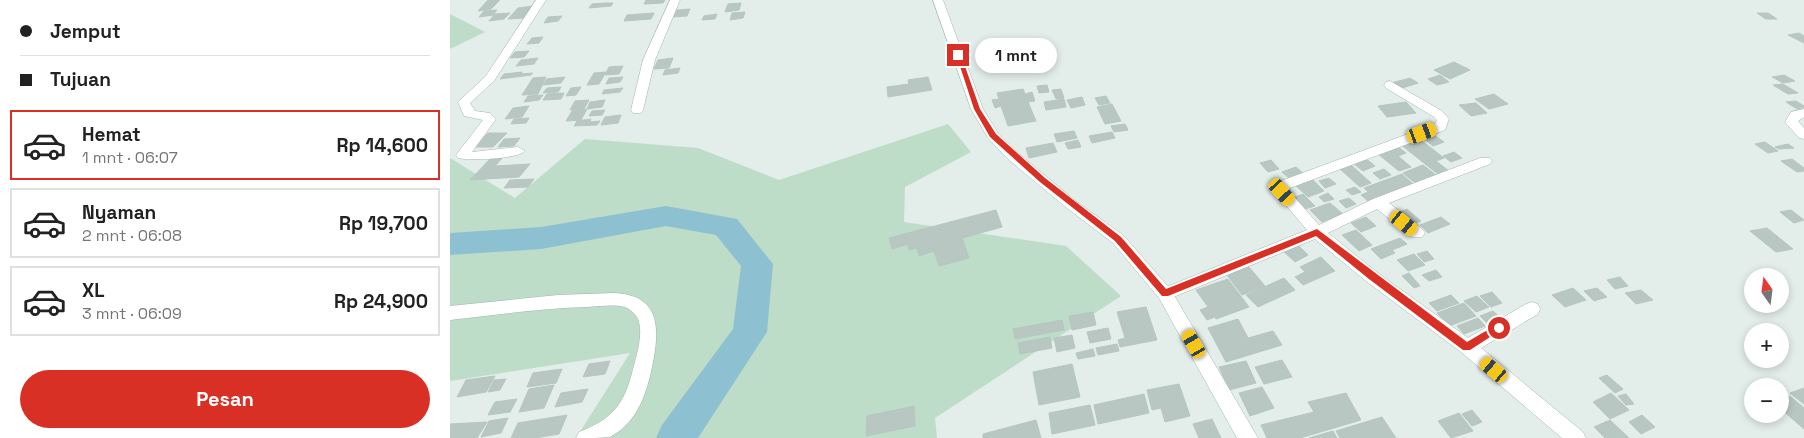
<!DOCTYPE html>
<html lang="id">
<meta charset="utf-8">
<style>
:root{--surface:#fff;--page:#f2f2f2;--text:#222;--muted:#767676;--line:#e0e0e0;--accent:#d93025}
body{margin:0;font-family:"Space Grotesk",sans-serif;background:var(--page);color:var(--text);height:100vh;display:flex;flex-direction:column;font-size:19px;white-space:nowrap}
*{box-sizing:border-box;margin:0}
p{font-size:16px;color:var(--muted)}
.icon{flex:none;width:28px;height:28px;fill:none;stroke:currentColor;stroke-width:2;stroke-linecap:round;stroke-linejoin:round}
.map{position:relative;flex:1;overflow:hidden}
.panel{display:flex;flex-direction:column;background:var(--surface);width:450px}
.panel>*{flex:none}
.top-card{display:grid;align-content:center;height:110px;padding:0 20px;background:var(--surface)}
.needle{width:32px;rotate:346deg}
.fabs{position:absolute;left:1294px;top:268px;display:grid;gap:10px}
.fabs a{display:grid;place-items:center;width:45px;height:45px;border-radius:50%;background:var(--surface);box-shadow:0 2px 8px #0003;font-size:25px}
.end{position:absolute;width:22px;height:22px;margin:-11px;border:6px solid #d93025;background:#fff;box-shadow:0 0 0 2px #fff}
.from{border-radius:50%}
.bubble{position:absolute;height:35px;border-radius:18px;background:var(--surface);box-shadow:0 2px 8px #0003;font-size:16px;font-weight:800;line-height:35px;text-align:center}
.car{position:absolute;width:15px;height:30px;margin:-15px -8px;border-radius:6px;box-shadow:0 0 4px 1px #0007;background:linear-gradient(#f5c518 24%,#345 0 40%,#f5c518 0 76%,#345 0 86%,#f5c518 0)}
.top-card b{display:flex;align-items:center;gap:18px;height:48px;font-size:19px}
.top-card b+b{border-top:1px solid var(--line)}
.top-card i{width:12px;height:12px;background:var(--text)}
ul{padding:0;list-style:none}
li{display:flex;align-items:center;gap:15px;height:70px;margin:0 10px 8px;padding:0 10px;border:2px solid var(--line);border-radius:0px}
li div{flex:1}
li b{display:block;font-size:19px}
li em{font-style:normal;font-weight:800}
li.selected{border-color:var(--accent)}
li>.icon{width:45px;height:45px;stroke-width:1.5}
.primary-button{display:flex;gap:10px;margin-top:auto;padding:10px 20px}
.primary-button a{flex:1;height:58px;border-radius:30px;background:var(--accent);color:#fff;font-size:20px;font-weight:800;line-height:58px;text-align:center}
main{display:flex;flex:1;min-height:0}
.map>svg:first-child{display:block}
.green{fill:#bdddc8}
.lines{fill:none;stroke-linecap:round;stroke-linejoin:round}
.river{fill:#8dc0d0;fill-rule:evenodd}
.building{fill:#b8c7c2;stroke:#b6c6c1}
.street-casing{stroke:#a6b5b1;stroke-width:1}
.secondary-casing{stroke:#a2b8b2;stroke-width:1}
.street{fill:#fff;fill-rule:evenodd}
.secondary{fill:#fff;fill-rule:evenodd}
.route{fill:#d93025}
</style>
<main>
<section class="panel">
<div class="top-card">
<b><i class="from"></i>Jemput</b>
<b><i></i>Tujuan</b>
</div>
<ul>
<li class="selected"><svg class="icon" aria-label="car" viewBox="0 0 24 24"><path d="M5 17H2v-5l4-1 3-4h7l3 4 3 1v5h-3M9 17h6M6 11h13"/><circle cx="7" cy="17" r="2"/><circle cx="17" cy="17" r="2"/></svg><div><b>Hemat</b><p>1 mnt · 06:07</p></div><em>Rp 14,600</em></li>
<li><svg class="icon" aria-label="car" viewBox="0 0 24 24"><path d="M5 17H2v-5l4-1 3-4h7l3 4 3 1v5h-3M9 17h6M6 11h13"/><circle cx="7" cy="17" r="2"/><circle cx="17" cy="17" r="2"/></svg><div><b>Nyaman</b><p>2 mnt · 06:08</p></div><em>Rp 19,700</em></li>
<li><svg class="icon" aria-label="car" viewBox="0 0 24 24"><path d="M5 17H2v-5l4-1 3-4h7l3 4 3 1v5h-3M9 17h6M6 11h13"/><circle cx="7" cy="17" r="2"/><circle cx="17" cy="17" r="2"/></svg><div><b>XL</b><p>3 mnt · 06:09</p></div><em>Rp 24,900</em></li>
</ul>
<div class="primary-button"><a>Pesan</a></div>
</section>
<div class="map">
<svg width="1354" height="438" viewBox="0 0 1354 438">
<rect width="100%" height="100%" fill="#e3ede9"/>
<path class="green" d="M0,14L35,32L0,49Z
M498,124L521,152L455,187L454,222L616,246L671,296L485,418L487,438H126L180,353L0,381V158L65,198L135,139L248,148L329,180Z"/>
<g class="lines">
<path class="river" d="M216,206L287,219L323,264L317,332L248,438H206L212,425L283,329L291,266L266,235L216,226L91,249L0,255V233L91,227Z"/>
</g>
<path class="building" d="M38,0H50L41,9L28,11Z
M196,0H215L213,3L194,4Z
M155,3H163L161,6L139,8L142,4Z
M291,3L289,10L275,12L278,4Z
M83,6L74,18L58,19L68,8Z
M240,9L237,16L223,17L227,10Z
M47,10L43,15L29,17L34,11Z
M295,12L293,18L280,20L282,13Z
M60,13L54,19L39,21L45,14Z
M204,13L201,19L174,21L177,15Z
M1307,13H1318L1327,19H1316Z
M267,14L265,19L252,20L254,16Z
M112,16L108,21L94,23L98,17Z
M1349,33L1354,36V43L1338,35Z
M93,37L89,43L77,44L82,38Z
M79,51L74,57L60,58L65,52Z
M88,58L84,64L66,66L71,60Z
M223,58L219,68L204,69L208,60Z
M1004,62L1020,70L1000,79L984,70Z
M173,66L169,74L155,75L159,67Z
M230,68L228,73L213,75L215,70Z
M72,72L71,74L83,73L81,75L50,79L54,74Z
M156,72L149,84L137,85L144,73Z
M990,75L999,82L987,85L978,79Z
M1334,75L1345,81L1333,83L1322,77Z
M96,77L88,94L72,95L83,78Z
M115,77L111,83L93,85L97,79Z
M173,77L170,82L156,84L159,78Z
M478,77L482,90L438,97L437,87L459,84L458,80Z
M960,78L968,83L949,89L941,83Z
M1333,84L1348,93L1338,94L1323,85Z
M597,85L599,92L589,93L587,86Z
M111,87L108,92L93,93L97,88Z
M131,87L126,95L116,96L121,88Z
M173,88L170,92L152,94L154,90Z
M573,89L575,94L582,92L585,101L578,102L586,121L558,126L551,106L545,108L542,100L549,99L547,93Z
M611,89L614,98L606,99L602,90Z
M114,93L111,99L93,100L97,94Z
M1044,94L1058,104L1039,109L1025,99Z
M93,95L89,100L74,102L78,96Z
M656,96L660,103L649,105L645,98Z
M632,97L635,105L621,108L617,100Z
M614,99L616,107L596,110L594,102Z
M139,100L134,109L120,110L125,101Z
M155,100L152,107L137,109L140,102Z
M1346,101L1354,106V107L1347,109L1336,102Z
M956,102L966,113L937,117L928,106Z
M1026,103L1037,113L1021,116L1009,105Z
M662,104L671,121L655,124L647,107Z
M79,106L72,117L55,119L63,108Z
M137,109L131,120L116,121L122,111Z
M155,110L152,115L139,116L142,111Z
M171,115L168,123L151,125L155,117Z
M79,118L76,123L61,124L64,119Z
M141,119L140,122L150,121L147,125L124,126L127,121Z
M675,124L678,130L664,132L661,126Z
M624,131L627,138L607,142L604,134Z
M662,132L665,138L642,143L639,136Z
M38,133H57L43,147H25Z
M984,135L994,142L983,146L973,138Z
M70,138L64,146L48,147L54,139Z
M628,140L631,147L618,149L615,143Z
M961,141L964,144L972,141L994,158L986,161L999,171L989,175L950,144Z
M1315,142L1328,151L1318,153L1305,144Z
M603,143L607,152L579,158L576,148Z
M1338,144L1344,148L1329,149L1325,147Z
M948,147L956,153L948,156L961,167L949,171L928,154Z
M1004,152L1012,158L1001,162L993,156Z
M42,157H53L45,166L80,164L69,177L20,180Z
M915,158L925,166L913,171L903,163Z
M1342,159L1354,168V171L1347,172L1331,161Z
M821,160L829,169L818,172L810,163Z
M900,164L921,183L910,187L889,168Z
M973,165L986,175L965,183L953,173Z
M846,167L854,174L840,179L832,172Z
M934,169L941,175L930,179L923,173Z
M952,174L963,184L918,201L911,195L918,192L914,188Z
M879,178L886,184L875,188L869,181Z
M84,179L78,187L54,188L60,180Z
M862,179L874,191L858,197L845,185Z
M905,187L911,192L902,195L896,190Z
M878,193L884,199L874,202L869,197Z
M853,194L865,206L855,209L843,198Z
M899,198L906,204L896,208L889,201Z
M880,203L893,214L872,222L860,210Z
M957,209L971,221L960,225L947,213Z
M546,210L552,227L512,238L519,258L489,266L484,251L469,256L467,248L459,250L458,244L442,249L439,238Z
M1341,210L1354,220L1344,223L1330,212Z
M916,217L926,226L911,232L901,223Z
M991,217L1000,224L978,233L970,225Z
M1317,228L1343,249L1326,252L1300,231Z
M906,230L922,245L909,251L892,235Z
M950,238L957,244L942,250L945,253L931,259L921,249Z
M847,244L858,255L845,262L833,251Z
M977,251L984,259L974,262L967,254Z
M964,254L975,265L958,271L947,260Z
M871,257L885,271L853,285L845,277L855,272L850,267Z
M799,267L815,286L792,295L777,275Z
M986,270L992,277L979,281L972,275Z
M959,273L970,286L964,288L952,276Z
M1170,277L1178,286L1165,289L1157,280Z
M834,278L845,290L808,307L796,295Z
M778,279L799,307L766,319L765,317L757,320L750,310L758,307L746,290Z
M1123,288L1136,300L1115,307L1102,295Z
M1147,288L1157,297L1144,301L1134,291Z
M1191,290L1203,300L1186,304L1175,293Z
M1042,292L1052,303L1041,307L1030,296Z
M1001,295L1009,303L987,311L979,303Z
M1027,296L1039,307L1026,312L1014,301Z
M1014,303L1026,316L999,326L987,313Z
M696,307L707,340L670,347L668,340L675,338L667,312Z
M1043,311L1052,319L1038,324L1030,316Z
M643,312L646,325L622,330L619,316Z
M1028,318L1035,326L1014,334L1007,326Z
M788,319L798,338L823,331L832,345L776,362L758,328Z
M612,320L614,330L565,339L563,329Z
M658,328L661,339L640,343L637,332Z
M622,335L625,348L607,352L604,338Z
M600,337L602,348L570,354L568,343Z
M667,344L669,351L648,355L646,348Z
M643,349L645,356L628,359L626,353Z
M832,360L842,377L814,384L805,367Z
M160,361L155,374L133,377L139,364Z
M796,361L806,383L779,390L769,367Z
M622,364L630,397L589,405L583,372Z
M112,369L106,383L77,387L83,373Z
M1157,375L1173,389L1165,393L1149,378Z
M45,376L36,392L7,397L16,380Z
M56,379L50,390L38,392L44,380Z
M729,384L740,416L715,422L711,408L702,410L697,390Z
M104,385L94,408L69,412L79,389Z
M812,387L824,408L800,416L789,393Z
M1354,388V404L1340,393Z
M138,389L132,402L105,407L111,393Z
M896,393L911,420L850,438H817L811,425L864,412L858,402Z
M1161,393L1179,410L1160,419L1143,402Z
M694,394L699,413L648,424L644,405Z
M1176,394L1184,404L1176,405L1168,396Z
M1340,396L1354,408V429L1330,408V400Z
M67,399L60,412L38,415L45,402Z
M640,405L645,425L602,434L599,413Z
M464,406L465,426L416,436L417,416Z
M1022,410L1032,422L1022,426L1012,414Z
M1009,413L1023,431L1001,438L988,421Z
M117,415L109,434L85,438H61L68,423Z
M1192,415L1205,427L1191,434L1179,422Z
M932,417L946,438H890L886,431Z
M58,418L51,433L31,437L39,421Z
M762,419L771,438H749L743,424Z
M586,420L591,438H533V434Z
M1160,420L1179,438H1155L1144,427Z
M37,422L27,438H0V424Z
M883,431L887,438H859Z"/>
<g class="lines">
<defs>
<path id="street" d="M86,0H96L44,81L20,103L25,111L40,113L46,119L22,152L68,147L75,151C68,159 19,161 8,158L6,155L33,120L14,116L8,102L36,76Z
M220,0H230L205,60L193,110L191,113H183L181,110L193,60Z
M940,81L992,111L999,119L995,130L840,188L839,191L869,225L923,199L1030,158H1040L1042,161L1040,164L939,203L972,229L975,233L972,237H962L927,209L878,233L928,273L1018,338L1076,304L1082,302L1088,304L1090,309L1088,314L1031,348L1133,432L1136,438H1112L1011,352L916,281L865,239L721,298L715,300L709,298L707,294L709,290L857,230L825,192L828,182L985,124L987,120L984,117L936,88L934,85L936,82Z
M1354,109V117L1348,121L1354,128V139L1349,138L1335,122L1341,112Z
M164,293C209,295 210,326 203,362C197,392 189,421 160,437C152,438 136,438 126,438L129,432C161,420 174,405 182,373C186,358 195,331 187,317C184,313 180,309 175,307C164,304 149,306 137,307C91,308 46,315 0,320V306L108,295Z"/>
<path id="secondary" d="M483,0H493L533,109L548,133L568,153L627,202L673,235L721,290L808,438H787L709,298L663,243L617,208L558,159L538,138L521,109Z"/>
</defs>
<use href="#street" class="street-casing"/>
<use href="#secondary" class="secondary-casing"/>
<use href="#street" class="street"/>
<use href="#secondary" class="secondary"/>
</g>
<path class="route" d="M506,54L511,55L530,109L546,134L595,178L671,237L716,289L867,229L1017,342L1046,325L1049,324L1054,328L1020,350H1013L919,279L866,236L718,296H712L665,241L590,182L540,137L524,109Z"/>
</svg>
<div class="fabs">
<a><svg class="needle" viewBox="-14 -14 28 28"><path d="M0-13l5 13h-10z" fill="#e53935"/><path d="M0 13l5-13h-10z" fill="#767676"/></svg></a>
<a>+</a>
<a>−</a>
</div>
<i class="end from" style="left:1049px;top:328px"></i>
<i class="end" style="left:508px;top:55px"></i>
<div class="bubble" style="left:525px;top:38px;width:82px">1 mnt</div>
<i class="car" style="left:972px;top:133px;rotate:70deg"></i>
<i class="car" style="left:832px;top:192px;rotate:138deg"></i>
<i class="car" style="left:954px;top:223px;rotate:129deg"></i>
<i class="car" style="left:744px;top:344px;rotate:330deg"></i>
<i class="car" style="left:1044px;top:370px;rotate:310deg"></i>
</div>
</main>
